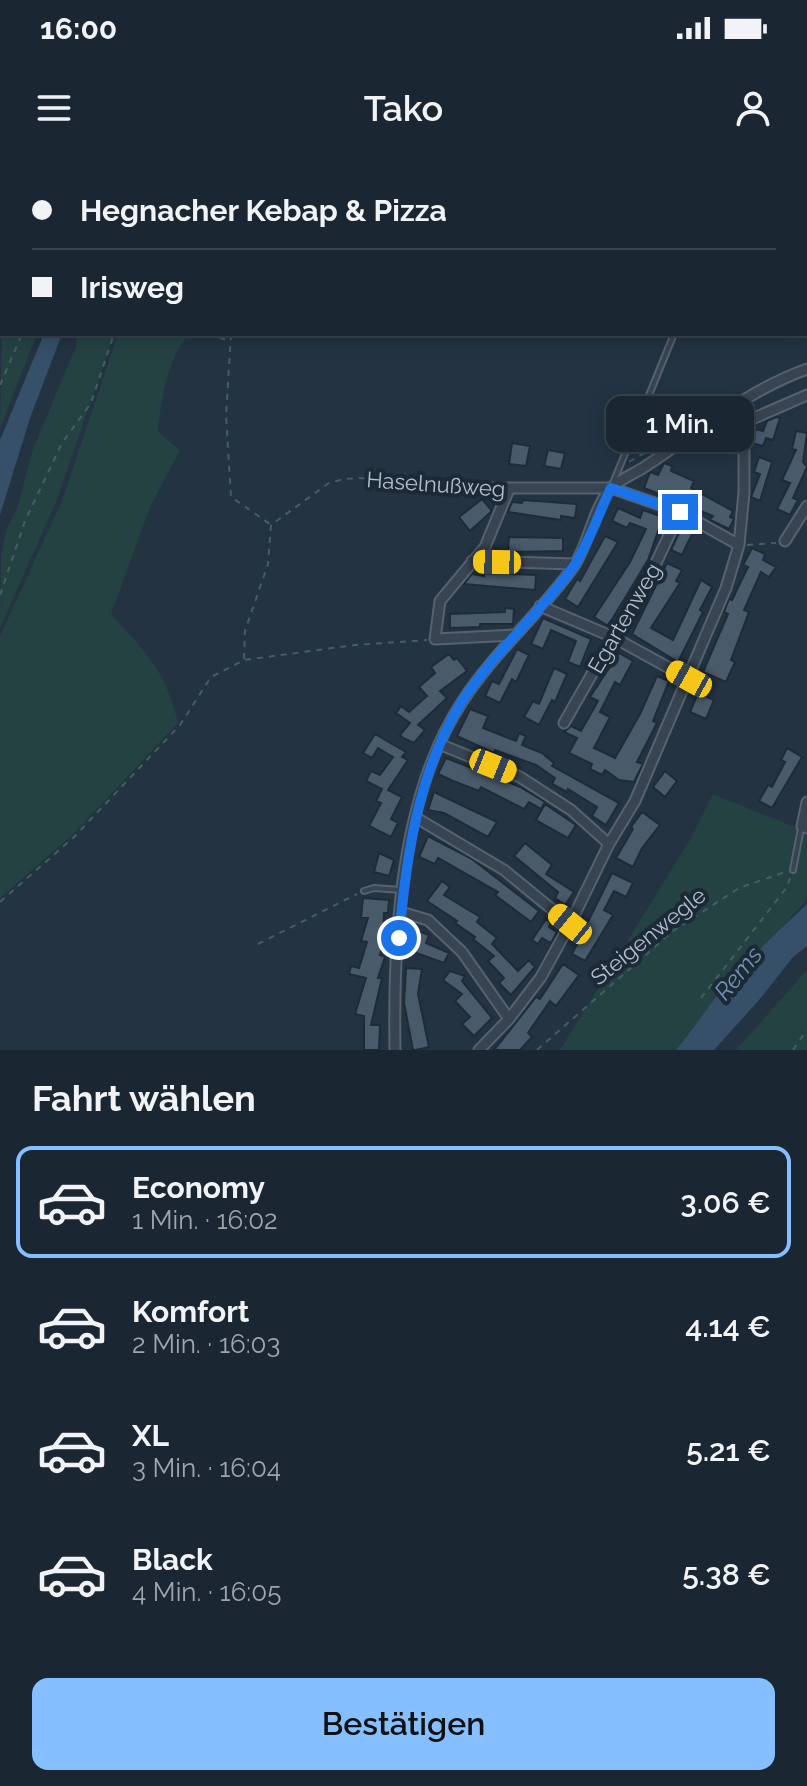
<!DOCTYPE html>
<html lang="de">
<meta charset="utf-8">
<style>
:root{--surface:#1a2632;--page:#27323e;--text:#f1f3f6;--muted:#9fa5ac;--line:#38434d;--accent:#86bfff}
body{margin:0;font-family:Raleway,sans-serif;background:var(--page);color:var(--text);height:100vh;display:flex;flex-direction:column;font-size:30px;white-space:nowrap}
*{box-sizing:border-box;margin:0}
p{font-size:26px;color:var(--muted)}
.icon{flex:none;width:44px;height:44px;fill:none;stroke:currentColor;stroke-width:2;stroke-linecap:round;stroke-linejoin:round}
.map{position:relative;height:890px;overflow:hidden}
.details{display:flex;flex-direction:column;background:var(--surface);flex:1}
.details>*{flex:none}
.top-card{position:absolute;left:0px;top:0px;width:808px;height:176px;box-shadow:0 4px 20px #0003,0 0 0 2px var(--line);display:grid;align-content:center;height:176px;padding:0 32px;background:var(--surface)}
.end{position:absolute;width:36px;height:36px;margin:-18px;border:10px solid #1a73e8;background:#fff;box-shadow:0 0 0 4px #fff}
.from{border-radius:50%}
.bubble{position:absolute;height:56px;border-radius:16px;background:var(--surface);box-shadow:0 4px 20px #0003,0 0 0 2px var(--line);font-size:26px;font-weight:600;line-height:56px;text-align:center}
.car{position:absolute;width:24px;height:48px;margin:-24px -12px;border-radius:10px;box-shadow:0 0 6px 2px #0007;background:linear-gradient(#f5c518 24%,#345 0 40%,#f5c518 0 76%,#345 0 86%,#f5c518 0)}
.top-card b{display:flex;align-items:center;gap:28px;height:76px;font-size:30px}
.top-card b+b{border-top:2px solid var(--line)}
.top-card i{width:20px;height:20px;background:var(--text)}
ul{padding:0;list-style:none}
li{display:flex;align-items:center;gap:24px;height:112px;margin:0 16px 12px;padding:0 16px;border:4px solid transparent;border-radius:16px}
li div{flex:1}
li b{display:block;font-size:30px}
li em{font-style:normal;font-weight:600}
li.current{border-color:var(--accent)}
li>.icon{width:72px;height:72px;stroke-width:1.5}
h2{padding:0 32px;font-size:36px;line-height:96px}
.action{display:flex;gap:16px;margin-top:auto;padding:16px 32px}
.action a{flex:1;height:92px;border-radius:16px;background:var(--accent);color:#111;font-size:32px;font-weight:600;line-height:92px;text-align:center}
.status{display:flex;justify-content:space-between;align-items:center;height:56px;padding:0 40px;background:var(--surface);direction:ltr}
.status svg{height:22px;fill:currentColor}
header{display:flex;justify-content:space-between;align-items:center;height:104px;padding:0 32px;background:var(--surface);font-size:36px;font-weight:600}
.map>svg:first-child{display:block}
.green{fill:#254243}
.water{fill:#36506a}
.building{fill:#495a6b;stroke:#1e2b39;stroke-width:2}
.lines{fill:none;stroke-linecap:round;stroke-linejoin:round}
.service-casing{stroke:#55626f;stroke-width:8}
.minor-casing{stroke:#55626f;stroke-width:13}
.path{stroke:#435f5f;stroke-width:2;stroke-dasharray:6 6;stroke-linecap:butt}
.service{stroke:#384451;stroke-width:4}
.minor{stroke:#384451;stroke-width:9}
.route{stroke:#1a73e8;stroke-width:10}
.labels{text-anchor:middle;dominant-baseline:central;stroke-width:8;stroke-linejoin:round;paint-order:stroke}
.street-label{font-size:22px;fill:#b4bfcc;stroke:#1c2937}
.water-label{font-size:24px;font-style:italic;fill:#7293b1;stroke:#1c2937}
</style>
<div class="status"><b>16:00</b><svg viewBox="0 0 49 12"><path d="M0 12V9h3v3zM5 12V6h3v6zM10 12V3h3v9zM15 12V0h3v12zM26 1h20v11H26zM47 4h2v5h-2z"/></svg></div>
<header><svg class="icon" aria-label="menu" viewBox="0 0 24 24"><path d="M4 6h16M4 12h16M4 18h16"/></svg>Tako<svg class="icon" aria-label="person" viewBox="0 0 24 24"><circle cx="12" cy="8" r="4"/><path d="M4 21q1-7 8-7t8 7"/></svg></header>
<div class="map">
<svg width="807" height="890" viewBox="0 0 807 890">
<rect width="100%" height="100%" fill="#233342"/>
<path class="green" d="M2,171V174H37L0,268Z
M78,174H114L56,342L0,468L1,396L6,371L18,346L33,289L75,189Z
M118,174H188C166,204 162,235 158,272L180,290L150,347L111,454C147,494 165,509 178,563L72,675L0,738V476L62,341Z
M713,634L797,668L807,675V739L742,815L685,890H560L691,678Z
M807,810V890H736Z"/>
<path class="water" d="M44,174H62L30,258L0,355V280Z
M807,744V786L793,797L759,840L714,890H676C694,869 708,845 727,825C752,796 779,770 807,744Z"/>
<path class="building" d="M776,257L780,258L773,280L766,278L763,286L752,283L756,269L763,271L767,261Z
M796,271L807,273L803,302L807,307L793,338L798,340L790,355L777,349L790,323L782,320L796,290L792,289Z
M512,283L530,286L526,306L509,304Z
M548,290L565,293L561,309L544,306Z
M759,297L772,302L760,341L751,337L760,314L754,312Z
M664,303L672,306L671,311L694,321L691,328L733,351L730,357L734,359L729,369L710,360L713,356L644,328L650,312L658,315Z
M482,339L492,351L470,371L459,357Z
M523,340L577,344L575,358L561,356V360L508,352L512,342L522,343Z
M618,348L640,358L643,350L663,357L648,400L608,466L594,457L630,402L646,369L630,363L627,368L612,361Z
M683,364L694,370L682,395L671,390Z
M605,376L618,382L578,447L565,439L577,419L580,421Z
M509,377L563,378V391L508,392Z
M752,388L765,394L763,400L776,407L769,417L761,412L744,450L749,452L731,500L735,502L726,522L703,512L728,454L724,452L729,439L732,440L748,407L743,405Z
M667,403L682,410L676,421L680,423L651,468L673,480L701,420L712,427L700,450L703,452L678,502L632,474Z
M484,413L536,415L535,430L464,424L472,414L484,416Z
M505,448L514,449L513,464H480V467L450,468V454L505,452Z
M543,458L591,479L580,507L568,502L576,481L551,470L543,489L531,484Z
M517,489L529,495L516,522L512,519L500,543L485,536L492,521L499,524Z
M619,493L633,501L620,525L615,522L600,552L610,557L594,588L615,598L640,554L657,516L669,521L653,561L657,563L637,602L643,604L634,622L619,620L605,610L602,615L590,609L592,604L569,593L577,578L564,572L571,566L581,571L598,541L590,537Z
M449,494L454,500L457,498L467,511L440,531L447,538L418,565L425,570L414,583L403,578L400,575L410,563L396,553L401,546L409,552L427,536L419,527L435,513L431,507Z
M554,508L567,514L555,542L552,540L539,565L524,557L533,541L539,544Z
M698,533L714,540L706,559L690,552Z
M470,549L488,556L483,568L516,581L519,573L526,576L522,585L542,593L554,603L552,606L619,643L606,665L592,656L597,647L568,629L567,632L552,624L555,618L536,605L495,590L494,593L457,576Z
M375,574L406,592L402,597L408,600L388,630L402,637L391,659L398,663L391,677L369,666L381,643L376,641L382,629L366,621L371,611L380,615L393,597L378,588L372,598L363,593Z
M787,588L802,597L772,648L759,641L768,625L772,627L785,602L781,600Z
M446,598L520,627L545,642L541,649L529,642L524,649L481,627L479,631L453,621L438,614Z
M665,611L677,621L665,637L653,627Z
M434,632L497,662L488,677L444,653L428,650Z
M545,644L576,665L568,678L536,660Z
M642,652L660,665L642,688L633,707L616,698L633,669L631,667Z
M428,676L472,699L539,751L531,762L495,735L498,732L438,698L435,704L419,697Z
M525,683L552,705L546,714L574,732L565,745L555,738L558,732L514,696Z
M379,693L394,700L389,716L374,712Z
M612,713L633,723L626,737L614,731L604,750L613,755L585,801L572,794Z
M442,721L450,727L444,735L480,757L477,762L497,778L492,784L518,811L529,800L535,807L511,835L499,823L504,818L488,801L494,796L473,779L475,777L455,763L457,761L427,741Z
M363,738L389,740L388,753H384L383,770L387,771L380,795L385,797L378,818H382L371,865H380L379,890H364V856L355,854L366,818L349,814L351,806L359,808L367,782L361,781L368,758H361Z
M546,759L551,763L549,767L557,772L551,783L542,778L538,784L532,780Z
M415,770L429,775L426,783L449,793L444,803L408,790Z
M563,804L579,815L556,846L550,841L528,873L532,877L520,890H494L536,837L540,839Z
M406,808L422,809L418,834L429,887L416,890H413L404,843Z
M450,811L465,816L462,821L492,858L474,876L462,864L470,857L455,841L462,834L443,820Z"/>
<g class="lines">
<defs>
<path id="service" d="M714,2V0
M806,136H807
M613,323L674,174
M793,710L801,668
M364,731L374,728L401,730"/>
<path id="minor" d="M736,266L807,235
M493,328H611L680,352L739,385
M509,329L485,387L440,441L435,479L513,475
M785,381L807,346
M472,401L575,404
M540,446L613,477L689,519
M564,563L613,477L639,439L680,352
M439,584L520,617L571,650L609,684
M807,642L802,666L807,668
M415,657L504,710L570,764
M401,752L428,760L462,792L509,859
M395,890C393,780 400,636 462,542C494,492 540,454 574,406C589,383 593,350 610,329C618,320 636,313 646,306C698,272 748,230 807,209
M479,890L509,859L541,817L570,764L609,684L635,641L726,428L739,385L744,332V282L736,266L719,254"/>
</defs>
<use href="#service" class="service-casing"/>
<use href="#minor" class="minor-casing"/>
<path class="path" d="M39,0V2
M162,0L163,2
M29,2L30,0
M158,2L159,0
M258,2L259,0
M0,83L2,78
M208,174L230,181
M231,174L226,256L231,337L270,364
M0,225L22,174
M629,302L661,283
M747,385L776,383
M0,435L25,361L62,283L91,243L114,174
M244,499L245,471L268,404L271,365L329,323L344,319L360,318L484,328
M0,742L74,677L180,565L211,517L244,500L355,485L427,480
M258,784L357,734
M701,838L787,727L790,718
M537,890L673,771L739,728L788,711
M793,890L807,870"/>
<use href="#service" class="service"/>
<use href="#minor" class="minor"/>
</g>
<g class="lines">
<path class="route" d="M399,778C406,698 418,613 461,543C493,493 540,454 574,406C589,383 599,353 611,328L680,352"/>
</g>
<g class="labels">
<g class="street-label">
<text transform="translate(436 324) rotate(4)">Haselnußweg</text>
<text transform="translate(624 458) rotate(-60)">Egartenweg</text>
<text transform="translate(648 776) rotate(-39)">Steigenwegle</text>
</g>
<g class="water-label">
<text transform="translate(738 813) rotate(-51)">Rems</text>
</g>
</g>
</svg>
<i class="end from" style="left:399px;top:778px"></i>
<i class="end" style="left:680px;top:352px"></i>
<div class="bubble" style="left:606px;top:236px;width:148px">1 Min.</div>
<i class="car" style="left:497px;top:402px;rotate:271deg"></i>
<i class="car" style="left:689px;top:519px;rotate:299deg"></i>
<i class="car" style="left:493px;top:606px;rotate:112deg"></i>
<i class="car" style="left:570px;top:764px;rotate:309deg"></i>
<div class="top-card">
<b><i class="from"></i>Hegnacher Kebap &amp; Pizza</b>
<b><i></i>Irisweg</b>
</div>
</div>
<section class="details">
<h2>Fahrt wählen</h2>
<ul>
<li class="current"><svg class="icon" aria-label="car" viewBox="0 0 24 24"><path d="M5 17H2v-5l4-1 3-4h7l3 4 3 1v5h-3M9 17h6M6 11h13"/><circle cx="7" cy="17" r="2"/><circle cx="17" cy="17" r="2"/></svg><div><b>Economy</b><p>1 Min. · 16:02</p></div><em>3.06 €</em></li>
<li><svg class="icon" aria-label="car" viewBox="0 0 24 24"><path d="M5 17H2v-5l4-1 3-4h7l3 4 3 1v5h-3M9 17h6M6 11h13"/><circle cx="7" cy="17" r="2"/><circle cx="17" cy="17" r="2"/></svg><div><b>Komfort</b><p>2 Min. · 16:03</p></div><em>4.14 €</em></li>
<li><svg class="icon" aria-label="car" viewBox="0 0 24 24"><path d="M5 17H2v-5l4-1 3-4h7l3 4 3 1v5h-3M9 17h6M6 11h13"/><circle cx="7" cy="17" r="2"/><circle cx="17" cy="17" r="2"/></svg><div><b>XL</b><p>3 Min. · 16:04</p></div><em>5.21 €</em></li>
<li><svg class="icon" aria-label="car" viewBox="0 0 24 24"><path d="M5 17H2v-5l4-1 3-4h7l3 4 3 1v5h-3M9 17h6M6 11h13"/><circle cx="7" cy="17" r="2"/><circle cx="17" cy="17" r="2"/></svg><div><b>Black</b><p>4 Min. · 16:05</p></div><em>5.38 €</em></li>
</ul>
<div class="action"><a>Bestätigen</a></div>
</section>
